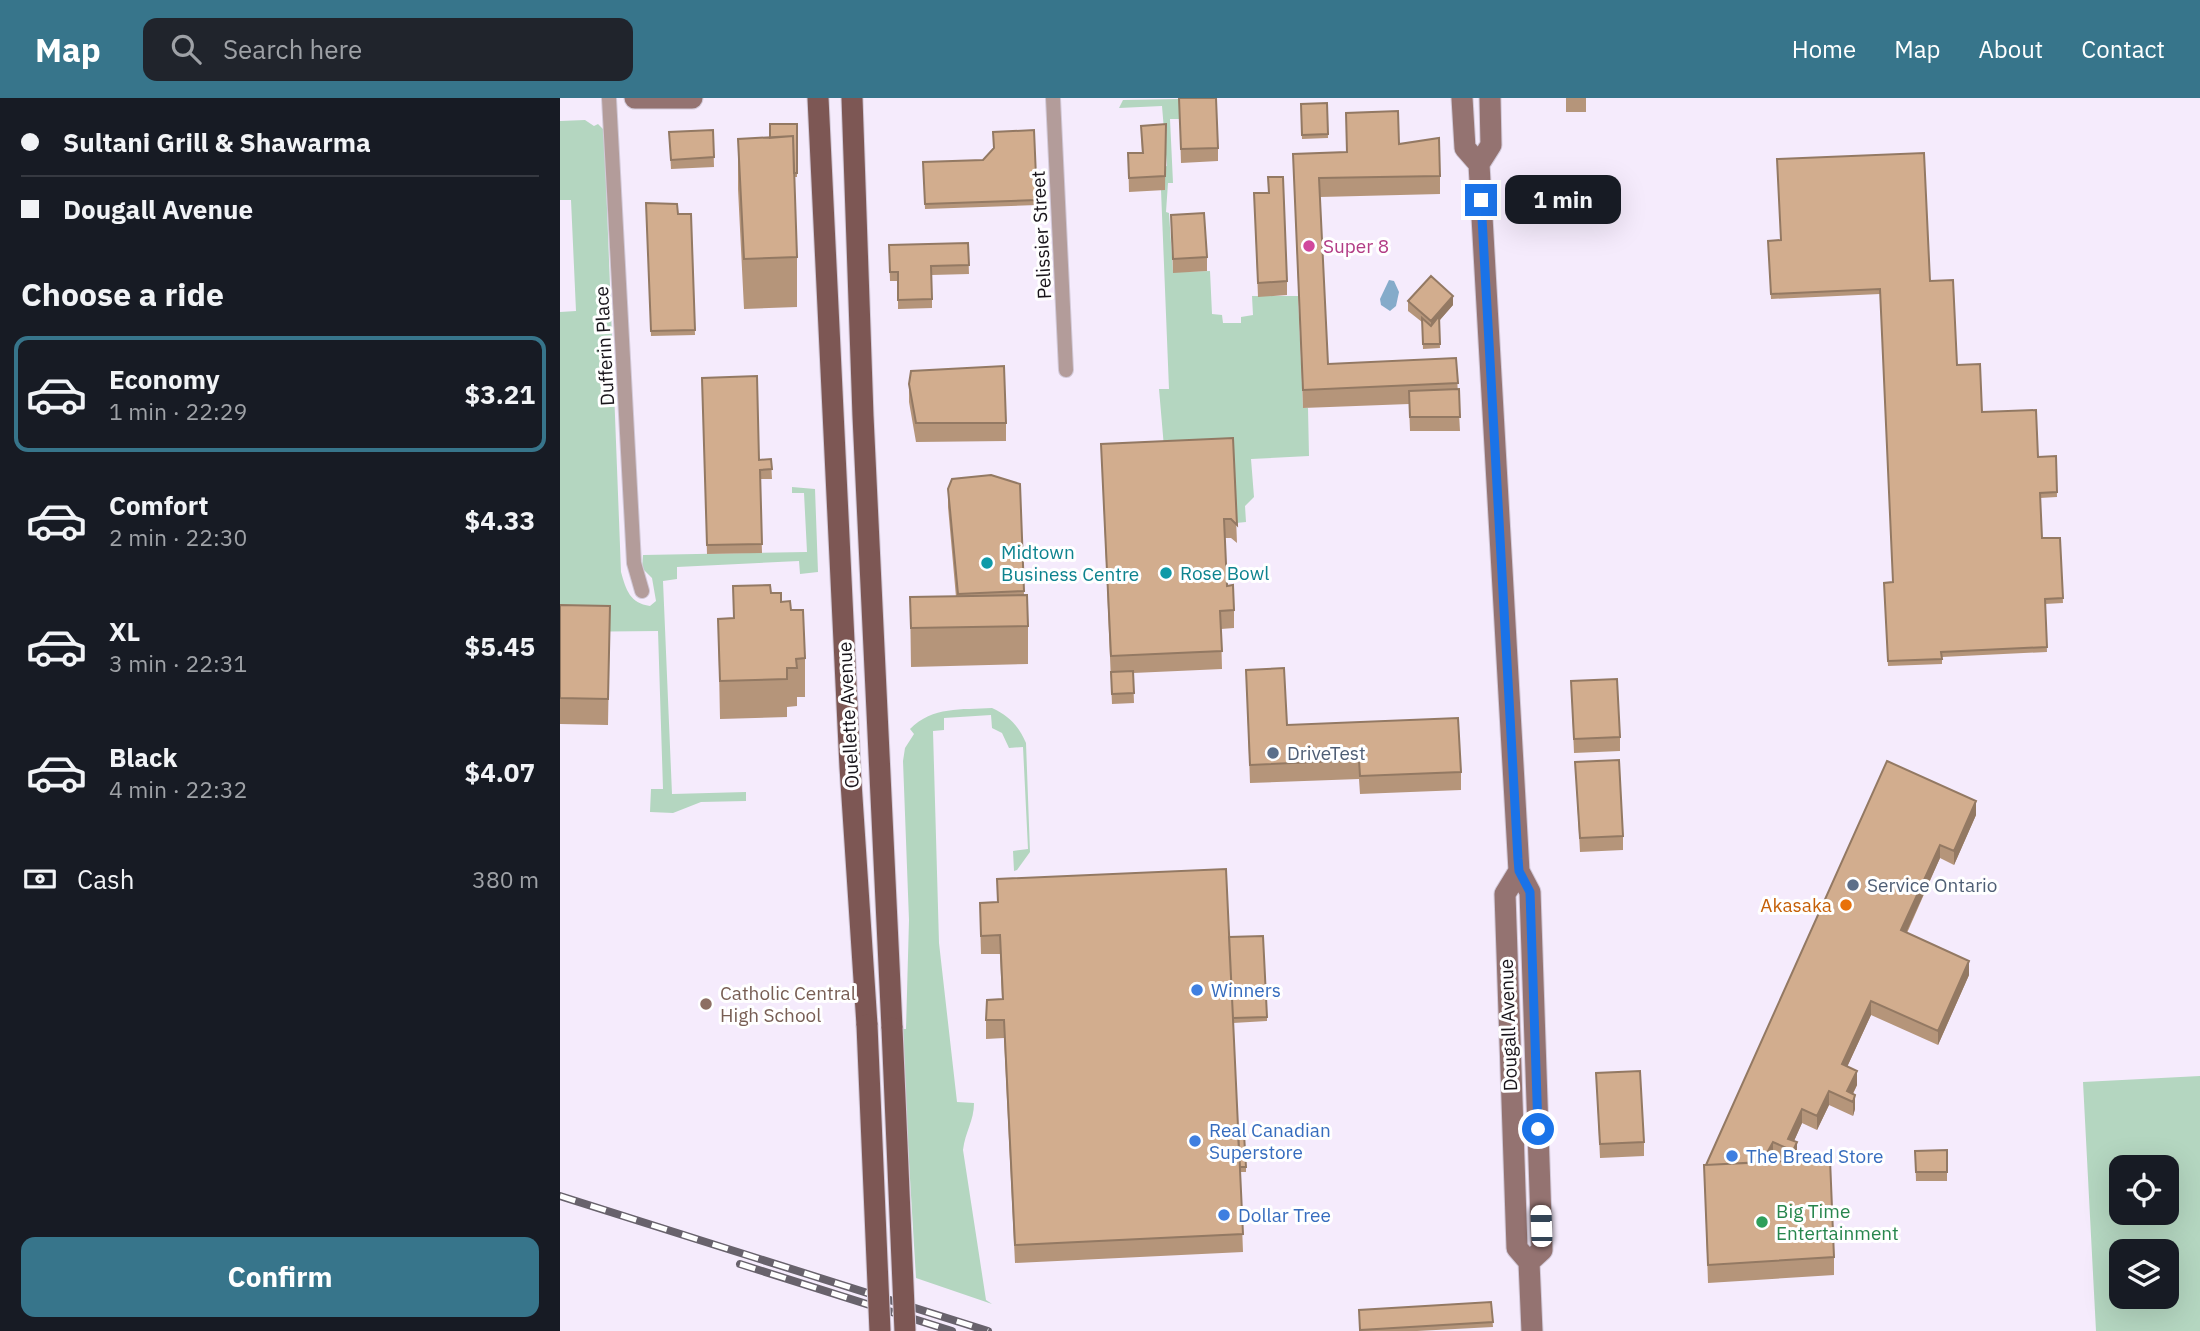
<!DOCTYPE html>
<meta charset="utf-8">
<style>
:root{--surface:#171b24;--page:#20242c;--text:#f1f3f6;--muted:#9ea1a6;--line:#363941;--accent:#37758b}
body{margin:0;font-family:"IBM Plex Sans",sans-serif;background:var(--page);color:var(--text);height:100vh;display:flex;flex-direction:column;font-size:26px;white-space:nowrap}
*{box-sizing:border-box;margin:0}
p{font-size:23px;color:var(--muted)}
.icon{flex:none;width:38px;height:38px;fill:none;stroke:currentColor;stroke-width:2;stroke-linecap:round;stroke-linejoin:round}
.map{position:relative;flex:1;overflow:hidden}
.drawer{display:flex;flex-direction:column;background:var(--surface);width:560px}
.drawer>*{flex:none}
.guide{display:grid;align-content:center;height:154px;padding:0 21px;background:var(--surface)}
.buttons{position:absolute;left:1549px;top:1057px;display:grid;gap:14px}
.buttons a{display:grid;place-items:center;width:70px;height:70px;border-radius:14px;background:var(--surface);box-shadow:0 7px 28px #0002;font-size:35px}
.end{position:absolute;width:32px;height:32px;margin:-16px;border:9px solid #1a73e8;background:#fff;box-shadow:0 0 0 4px #fff}
.from{border-radius:50%}
.bubble{position:absolute;height:49px;border-radius:14px;background:var(--surface);box-shadow:0 7px 28px #0002;font-size:23px;font-weight:800;line-height:49px;text-align:center}
.car{position:absolute;width:21px;height:42px;margin:-21px -10px;border-radius:9px;box-shadow:0 0 5px 2px #0007;background:linear-gradient(#fff 24%,#345 0 40%,#fff 0 76%,#345 0 86%,#fff 0)}
.guide b{display:flex;align-items:center;gap:24px;height:66px;font-size:26px}
.guide b+b{border-top:2px solid var(--line)}
.guide i{width:18px;height:18px;background:var(--text)}
ul{padding:0;list-style:none}
li{display:flex;align-items:center;gap:21px;height:116px;margin:0 14px 10px;padding:0 7px;border:4px solid transparent;border-radius:14px}
li div{flex:1}
li b{display:block;font-size:26px}
li em{font-style:normal;font-weight:800}
li.selected{border-color:var(--accent)}
li>.icon{width:63px;height:63px;stroke-width:1.5}
h2{padding:0 21px;font-size:32px;line-height:84px}
.pay{display:flex;align-items:center;gap:18px;height:77px;padding:0 21px;font-size:26px}
.pay p{margin-inline-start:auto}
.cta{display:flex;gap:14px;margin-top:auto;padding:14px 21px}
.cta a{flex:1;height:80px;border-radius:14px;background:var(--accent);color:#fff;font-size:28px;font-weight:800;line-height:80px;text-align:center}
header{display:flex;align-items:center;gap:42px;box-sizing:border-box;height:98px;padding:0 35px;background:var(--accent);color:#fff}
header strong{font-size:33px}
nav{display:flex;gap:38px;margin-inline-start:auto;font-size:24px}
.search{width:490px;height:63px;background:var(--page);display:flex;align-items:center;gap:18px;box-sizing:border-box;padding:0 24px;border-radius:14px;color:var(--muted);font-size:26px}
main{display:flex;flex:1;min-height:0}
.map>svg:first-child{display:block}
.green{fill:#b4d6c0;fill-rule:evenodd}
.water{fill:#85abca}
.lines{fill:none;stroke-linecap:round;stroke-linejoin:round}
.street-casing{stroke:#d2c9d8;stroke-width:16}
.secondary-casing{stroke:#d2c9d8;stroke-width:23}
.primary-casing{stroke:#d2c9d8;stroke-width:23}
.street{stroke:#b39c9a;stroke-width:14}
.secondary{stroke:#947371;stroke-width:21}
.primary{stroke:#7d5754;stroke-width:21}
.rail-casing{stroke:#68626c;stroke-width:8}
.rail{stroke:#fff;stroke-width:5;stroke-dasharray:16;stroke-linecap:butt}
.primary-bridge-casing{stroke:#d2c9d8;stroke-width:23;stroke-linecap:butt}
.primary-bridge{stroke:#7d5754;stroke-width:21}
.wall{fill:#b5957a;fill-rule:evenodd}
.shaded-wall{fill:#937963}
.building{fill:#d2ad8e;stroke:#937963;stroke-width:2}
.route{stroke:#1a73e8;stroke-width:9}
.hotel-dot{fill:#d1479c;stroke:#fff;stroke-width:2.5}
.culture-dot{fill:#0f9aa8;stroke:#fff;stroke-width:2.5}
.service-dot{fill:#5c6f8a;stroke:#fff;stroke-width:2.5}
.food-dot{fill:#e8710a;stroke:#fff;stroke-width:2.5}
.shop-dot{fill:#3f7fe0;stroke:#fff;stroke-width:2.5}
.education-dot{fill:#8d6e63;stroke:#fff;stroke-width:2.5}
.leisure-dot{fill:#2e9e5b;stroke:#fff;stroke-width:2.5}
.labels{text-anchor:middle;dominant-baseline:central;stroke-width:6;stroke-linejoin:round;paint-order:stroke}
.street-label{font-size:19px;fill:#19151b;stroke:#fff}
.hotel-label{font-size:19px;fill:#b23c85;stroke:#fff;text-anchor:start}
.culture-label{font-size:19px;fill:#0d838f;stroke:#fff;text-anchor:start}
.service-label{font-size:19px;fill:#4e5e75;stroke:#fff;text-anchor:start}
.food-label{font-size:19px;fill:#c56008;stroke:#fff;text-anchor:end}
.shop-label{font-size:19px;fill:#366cbe;stroke:#fff;text-anchor:start}
.education-label{font-size:19px;fill:#785e54;stroke:#fff;text-anchor:start}
.leisure-label{font-size:19px;fill:#27864d;stroke:#fff;text-anchor:start}
</style>
<header>
<strong>Map</strong>
<div class="search"><svg class="icon" aria-label="search" viewBox="0 0 24 24"><circle cx="10" cy="10" r="6"/><path d="M15 15l6 6"/></svg>Search here</div>
<nav><a>Home</a><a>Map</a><a>About</a><a>Contact</a></nav>
</header>
<main>
<section class="drawer">
<div class="guide">
<b><i class="from"></i>Sultani Grill &amp; Shawarma</b>
<b><i></i>Dougall Avenue</b>
</div>
<h2>Choose a ride</h2>
<ul>
<li class="selected"><svg class="icon" aria-label="car" viewBox="0 0 24 24"><path d="M5 17H2v-5l4-1 3-4h7l3 4 3 1v5h-3M9 17h6M6 11h13"/><circle cx="7" cy="17" r="2"/><circle cx="17" cy="17" r="2"/></svg><div><b>Economy</b><p>1 min · 22:29</p></div><em>$3.21</em></li>
<li><svg class="icon" aria-label="car" viewBox="0 0 24 24"><path d="M5 17H2v-5l4-1 3-4h7l3 4 3 1v5h-3M9 17h6M6 11h13"/><circle cx="7" cy="17" r="2"/><circle cx="17" cy="17" r="2"/></svg><div><b>Comfort</b><p>2 min · 22:30</p></div><em>$4.33</em></li>
<li><svg class="icon" aria-label="car" viewBox="0 0 24 24"><path d="M5 17H2v-5l4-1 3-4h7l3 4 3 1v5h-3M9 17h6M6 11h13"/><circle cx="7" cy="17" r="2"/><circle cx="17" cy="17" r="2"/></svg><div><b>XL</b><p>3 min · 22:31</p></div><em>$5.45</em></li>
<li><svg class="icon" aria-label="car" viewBox="0 0 24 24"><path d="M5 17H2v-5l4-1 3-4h7l3 4 3 1v5h-3M9 17h6M6 11h13"/><circle cx="7" cy="17" r="2"/><circle cx="17" cy="17" r="2"/></svg><div><b>Black</b><p>4 min · 22:32</p></div><em>$4.07</em></li>
</ul>
<div class="pay"><svg class="icon" aria-label="cash" viewBox="0 0 24 24"><path d="M3 7h18v10H3z"/><circle cx="12" cy="12" r="2"/></svg>Cash<p>380 m</p></div>
<div class="cta"><a>Confirm</a></div>
</section>
<div class="map">
<svg width="1640" height="1233" viewBox="0 0 1640 1233">
<rect width="100%" height="100%" fill="#f5ebfc"/>
<path class="green" d="M619,1V21H610L613,85H608L606,114L609,115L613,174L650,173L652,216L662,217L663,225H681V219L693,217L692,198H738L743,310H748L749,358L691,361L694,399L685,408L686,424L676,425L605,361L599,291H609L601,92L605,91L603,69L607,68L602,8L559,10L563,2Z
M25,22L34,28L38,26L44,32L61,474C66,492 70,505 90,508L96,503L92,480L82,470L83,457L247,454L244,395H232V389L255,391L258,474L240,476L239,463L117,469V481L103,483L112,696L186,694V703L141,704L113,715L90,714L91,691H103L98,533L0,534V214L16,213L11,102H0V23Z
M432,610C449,618 458,627 466,645L470,754L457,772L454,773L453,753L468,751L463,649L449,650L442,635L432,630L431,617L384,620V632L373,633L379,845L397,1004L414,1005C414,1023 405,1034 403,1052L426,1202L432,1206L356,1180L341,931H346L349,822L343,663L345,650L354,636L350,631C373,608 401,612 432,610Z
M1640,978V1233H1536L1523,984ZM1561,1069H1606V1115H1561ZM1561,1153H1606V1199H1561Z"/>
<path class="water" d="M829,182L834,183L839,194L836,208L830,213L821,207L820,201Z"/>
<g class="lines">
<defs>
<path id="street" d="M49,0L74,465L82,493
M493,0L506,272"/>
<path id="secondary" d="M75,0H132
M902,0L905,50L919,66
M930,0L931,47L919,66L959,773L970,794L982,1152L969,1164
M959,773L945,796L957,1150L969,1164L972,1233"/>
<path id="primary" d="M258,0L290,669L307,927
M292,0L303,318L332,930"/>
</defs>
<use href="#street" class="street-casing"/>
<use href="#secondary" class="secondary-casing"/>
<use href="#primary" class="primary-casing"/>
<use href="#street" class="street"/>
<use href="#secondary" class="secondary"/>
<use href="#primary" class="primary"/>
<defs>
<path id="rail" d="M0,1098L428,1233
M180,1166L392,1233"/>
</defs>
<use href="#rail" class="rail-casing"/>
<use href="#rail" class="rail"/>
<defs>
<path id="primary-bridge" d="M307,927L320,1233
M332,930L345,1233"/>
</defs>
<use href="#primary-bridge" class="primary-bridge-casing"/>
<use href="#primary-bridge" class="primary-bridge"/>
</g>
<path class="wall" d="M619,0L658,50V63L621,65Z
M1006,0H1026V14H1006Z
M767,5L768,40L742,41L741,6Z
M786,15L839,46L880,78V96L760,99L768,266L896,260L900,333H850L849,306L743,310L733,56L787,54Z
M237,26V79H234L237,159V209L184,211L178,91V41L210,40Z
M606,26L605,92L569,94L568,55H582L581,28Z
M153,32L154,69L111,71L109,34Z
M474,32L477,107L365,111L363,64L423,62Z
M694,95L727,183V197L698,199Z
M86,105L118,116H131L135,237L91,238Z
M611,117L647,159V173L613,175Z
M1208,143L1370,183L1397,267L1422,314L1478,359L1496,358L1497,399L1480,400L1482,440H1500L1503,505L1485,506L1487,554L1382,559V566L1328,568L1324,485L1333,484L1320,196L1211,201Z
M408,145L409,176L372,177V210L338,211V183H330L329,147Z
M848,203L893,207L879,223L880,250L863,251L862,224L848,213Z
M142,280L199,362L211,361L212,381H200L202,455L147,456Z
M349,286L446,325V343L356,344L349,304Z
M673,340L677,445L671,440H665L667,488L674,512V530L661,531L662,571L573,575L574,605L552,606L541,346Z
M460,386L464,497L468,528V566L351,569L350,499H396L388,409V391Z
M173,488L211,495L231,512L245,560V599H237V608L227,609V619L160,621L158,521L173,520Z
M0,507L50,508L48,627L0,626Z
M686,572L727,627L901,674V692L800,696L799,681L690,685Z
M1011,583L1060,639V653L1014,655Z
M1327,663L1416,717L1394,767L1380,760L1347,835L1409,877L1378,947L1311,917L1287,969L1297,987L1293,996L1295,1011L1293,1018L1269,1007L1257,1032L1242,1025L1234,1043L1237,1058L1235,1063L1274,1159V1177L1148,1185L1144,1067H1146ZM1213,1058L1224,1063L1209,1064Z
M1015,664L1063,738V752L1020,754Z
M437,781L669,839L707,919V923L673,925L678,1036L686,1069V1074H680L683,1154L455,1165L444,940L426,941V922L442,901L440,856H421L420,823V805L438,804Z
M1036,975L1084,1044V1058L1040,1060Z
M1387,1052V1083H1356L1355,1053Z
M931,1204L933,1229L857,1233H800L799,1212Z"/>
<path class="shaded-wall" d="M893,198V207L871,232V223Z
M1416,703V717L1394,767V753Z
M1380,747V760L1341,846V832Z
M1409,863V877L1378,947V933Z
M1311,903V917L1282,980V966Z
M1297,973V987L1289,1003L1287,993Z
M1269,993V1007L1257,1032V1018Z
M1295,997V1011L1293,1018V1004Z
M1242,1011V1025L1230,1052L1228,1041Z
M1213,1044V1058L1199,1082V1069Z
M1237,1044V1058L1233,1067V1053Z"/>
<path class="building" d="M619,0H656L658,50L621,51Z
M767,5L768,36L742,37L741,6Z
M838,13L839,46L879,40L880,78L759,80L768,266L896,260L898,285L743,292L733,56L787,54L786,15Z
M210,26H237V75H234L233,38L210,40Z
M606,26L605,78L569,80L568,55H583L581,28Z
M153,32L154,59L111,62L109,34Z
M474,32L477,102L365,106L363,64L423,62L434,50L433,34Z
M233,38L237,159L184,161L178,41Z
M1364,55L1370,183L1393,182L1397,267L1420,266L1422,314L1476,312L1478,359L1496,358L1497,394L1480,395L1482,440H1500L1503,500L1485,501L1487,549L1381,554L1382,561L1328,563L1324,485L1333,484L1320,191L1211,196L1208,143L1221,142L1217,61Z
M708,79H723L727,183L698,185L694,95H709Z
M86,105L117,106L118,116H131L135,232L91,233Z
M644,115L647,159L613,161L611,117Z
M408,145L409,167L371,168L372,201L338,202V174H330L329,147Z
M871,178L893,198L871,223L848,203Z
M879,218L880,246H863L862,220L871,228Z
M444,268L446,325H356L349,286L351,273Z
M197,278L199,362L211,361L212,371L200,372L202,446L147,447L142,280Z
M899,291L900,319H850L849,293Z
M673,340L677,427L671,421H664L667,488L673,487L674,512L660,513L662,553L551,558L541,346Z
M431,377L460,386L464,493L398,496L388,391L392,381Z
M210,487L211,495H221V504L230,503L231,512H243L245,560L236,561L237,570H227V581L160,583L158,521L174,520L173,488Z
M467,497L468,528L351,530L350,499Z
M0,507L50,508L48,601L0,600Z
M724,570L727,627L898,620L901,674L800,678L799,662L690,667L686,572Z
M573,573L574,595L552,596L551,574Z
M1057,581L1060,639L1014,641L1011,583Z
M1059,662L1063,738L1020,740L1015,664Z
M1327,663L1416,703L1394,753L1380,747L1341,832L1409,863L1378,933L1311,903L1282,966L1297,973L1287,993L1295,997L1293,1004L1269,993L1257,1018L1242,1011L1228,1041L1237,1044L1233,1053L1213,1044L1202,1064L1146,1067Z
M666,771L683,1136L455,1147L444,922H426L427,902L443,901L440,837L421,838L420,805L438,804L437,781Z
M703,838L707,919L673,920L669,839Z
M1080,973L1084,1044L1040,1046L1036,975Z
M678,1036H684L686,1069H680Z
M1387,1052V1074H1356L1355,1053Z
M1270,1061L1274,1159L1148,1167L1144,1067Z
M931,1204L933,1224L800,1232L799,1212Z"/>
<g class="lines">
<path class="route" d="M921,102L958,761L959,773L970,794L978,1031"/>
</g>
<circle class="hotel-dot" cx="749" cy="148" r="7"/>
<g class="culture-dot">
<circle cx="427" cy="465" r="7"/>
<circle cx="606" cy="475" r="7"/>
</g>
<g class="service-dot">
<circle cx="713" cy="655" r="7"/>
<circle cx="1293" cy="787" r="7"/>
</g>
<circle class="food-dot" cx="1286" cy="807" r="7"/>
<g class="shop-dot">
<circle cx="637" cy="892" r="7"/>
<circle cx="635" cy="1043" r="7"/>
<circle cx="1172" cy="1058" r="7"/>
<circle cx="664" cy="1117" r="7"/>
</g>
<circle class="education-dot" cx="146" cy="906" r="7"/>
<circle class="leisure-dot" cx="1202" cy="1124" r="7"/>
<g class="labels">
<g class="street-label">
<text transform="translate(481 137) rotate(-93)">Pelissier Street</text>
<text transform="translate(44 248) rotate(-93)">Dufferin Place</text>
<text transform="translate(288 617) rotate(-93)">Ouellette Avenue</text>
<text transform="translate(948 927) rotate(-92)">Dougall Avenue</text>
</g>
<g class="hotel-label">
<text x="763" y="148">Super 8</text>
</g>
<g class="culture-label">
<text x="441" y="454">Midtown<tspan x="441" dy="22">Business Centre</tspan></text>
<text x="620" y="475">Rose Bowl</text>
</g>
<g class="service-label">
<text x="727" y="655">DriveTest</text>
<text x="1307" y="787">Service Ontario</text>
</g>
<g class="food-label">
<text x="1272" y="807">Akasaka</text>
</g>
<g class="shop-label">
<text x="651" y="892">Winners</text>
<text x="649" y="1032">Real Canadian<tspan x="649" dy="22">Superstore</tspan></text>
<text x="1186" y="1058">The Bread Store</text>
<text x="678" y="1117">Dollar Tree</text>
</g>
<g class="education-label">
<text x="160" y="895">Catholic Central<tspan x="160" dy="22">High School</tspan></text>
</g>
<g class="leisure-label">
<text x="1216" y="1113">Big Time<tspan x="1216" dy="22">Entertainment</tspan></text>
</g>
</g>
</svg>
<div class="buttons">
<a><svg class="icon" aria-label="locate" viewBox="0 0 24 24"><circle cx="12" cy="12" r="6"/><path d="M12 2v4M12 18v4M2 12h4M18 12h4"/></svg></a>
<a><svg class="icon" aria-label="layers" viewBox="0 0 24 24"><path d="M12 4l9 5-9 5-9-5zM3 14l9 5 9-5"/></svg></a>
</div>
<i class="end from" style="left:978px;top:1031px"></i>
<i class="end" style="left:921px;top:102px"></i>
<div class="bubble" style="left:945px;top:77px;width:116px">1 min</div>
<i class="car" style="left:981px;top:1128px;rotate:358deg"></i>
</div>
</main>
